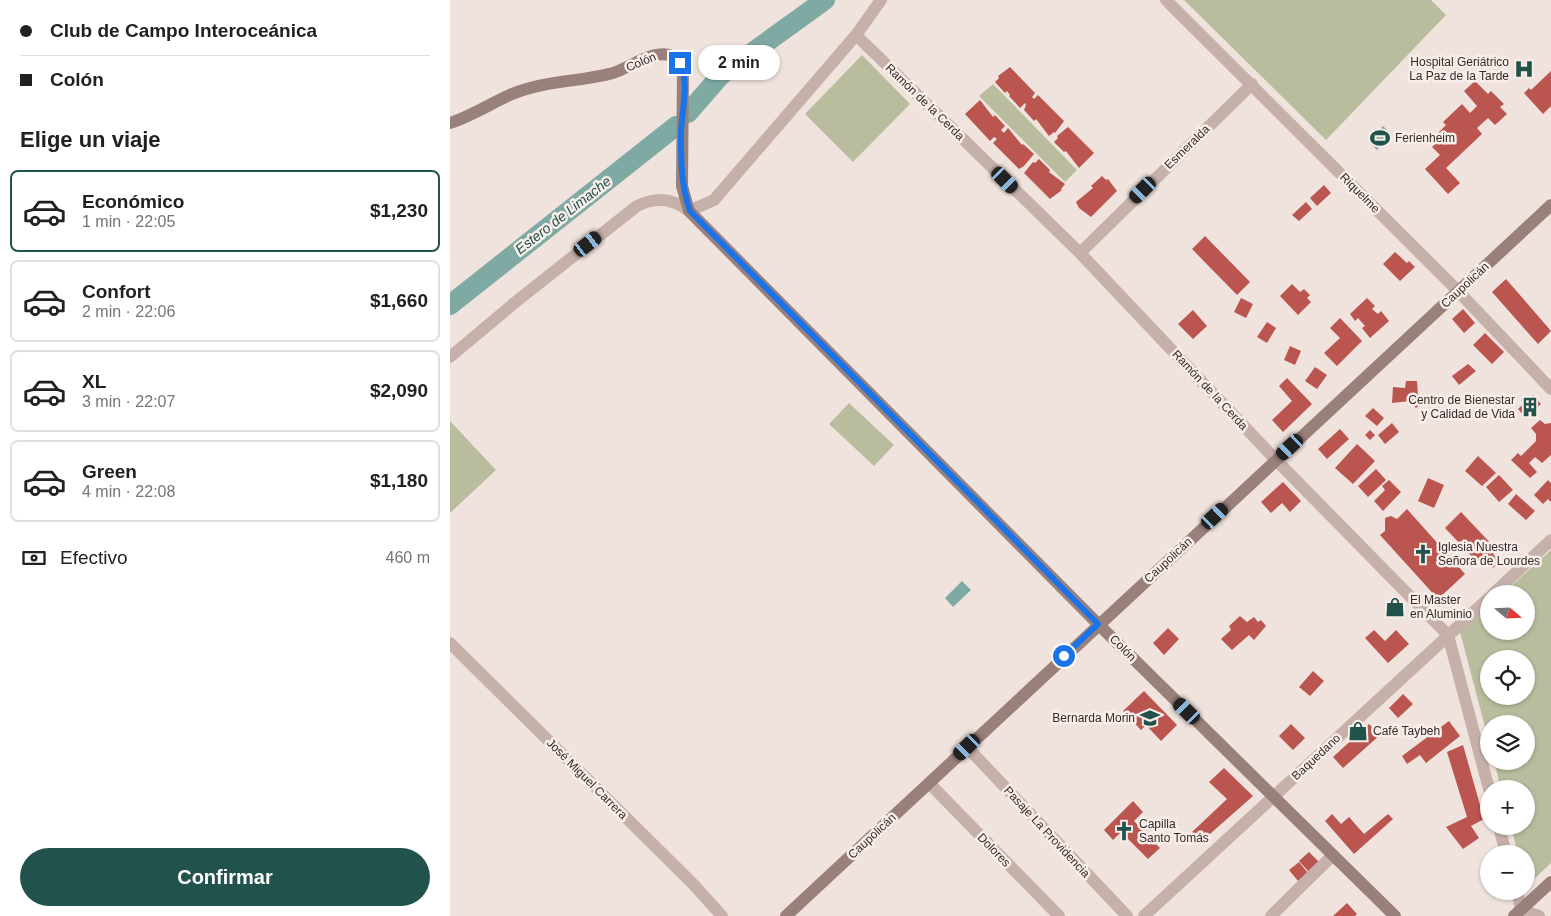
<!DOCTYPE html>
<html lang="es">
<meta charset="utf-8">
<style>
:root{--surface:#fff;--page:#f6f6f6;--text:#202124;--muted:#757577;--line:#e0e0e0;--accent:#22524c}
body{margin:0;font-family:Arial,sans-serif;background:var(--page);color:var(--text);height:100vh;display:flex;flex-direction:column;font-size:19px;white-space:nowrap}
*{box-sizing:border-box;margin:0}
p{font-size:16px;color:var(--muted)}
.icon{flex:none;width:28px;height:28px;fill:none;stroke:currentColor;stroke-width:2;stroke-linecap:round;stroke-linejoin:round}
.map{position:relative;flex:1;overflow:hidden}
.details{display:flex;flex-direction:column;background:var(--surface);width:450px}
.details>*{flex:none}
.hud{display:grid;align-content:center;height:110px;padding:0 20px;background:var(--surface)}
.needle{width:32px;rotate:109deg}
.tools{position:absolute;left:1030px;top:585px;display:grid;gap:10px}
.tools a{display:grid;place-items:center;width:55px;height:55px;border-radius:50%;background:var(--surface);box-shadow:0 1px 4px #0004;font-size:25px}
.end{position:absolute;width:22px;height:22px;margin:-11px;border:6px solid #1a73e8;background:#fff;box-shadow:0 0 0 2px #fff}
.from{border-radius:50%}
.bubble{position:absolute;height:35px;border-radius:18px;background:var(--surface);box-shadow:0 1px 4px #0004;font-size:16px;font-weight:700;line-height:35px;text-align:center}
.car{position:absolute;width:15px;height:30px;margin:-15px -8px;border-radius:6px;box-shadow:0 0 4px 1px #0007;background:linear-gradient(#222 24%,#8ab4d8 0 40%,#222 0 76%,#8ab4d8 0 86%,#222 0)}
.hud b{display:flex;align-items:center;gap:18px;height:48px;font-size:19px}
.hud b+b{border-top:1px solid var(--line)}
.hud i{width:12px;height:12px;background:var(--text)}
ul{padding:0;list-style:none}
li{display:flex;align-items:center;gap:15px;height:82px;margin:0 10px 8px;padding:0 10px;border:2px solid var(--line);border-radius:8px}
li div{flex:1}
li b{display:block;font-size:19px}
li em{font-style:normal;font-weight:700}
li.active{border-color:var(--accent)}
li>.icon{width:45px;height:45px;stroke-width:1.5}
h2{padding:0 20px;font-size:22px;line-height:60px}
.pay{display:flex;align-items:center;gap:12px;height:55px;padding:0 20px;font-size:19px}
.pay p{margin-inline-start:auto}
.primary-button{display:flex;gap:10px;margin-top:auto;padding:10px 20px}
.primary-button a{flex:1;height:58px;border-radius:30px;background:var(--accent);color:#fff;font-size:20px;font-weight:700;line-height:58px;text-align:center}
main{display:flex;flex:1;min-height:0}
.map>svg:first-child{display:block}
.green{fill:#b9bd9e;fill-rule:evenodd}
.water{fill:#7eaaa3}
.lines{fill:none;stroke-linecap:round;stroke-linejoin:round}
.river{stroke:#7eaaa3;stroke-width:20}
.building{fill:#ba5550}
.street{stroke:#c6b1aa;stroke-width:12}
.secondary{stroke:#9a807b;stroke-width:12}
.route{stroke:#1a73e8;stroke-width:6}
.labels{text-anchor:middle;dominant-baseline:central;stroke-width:5;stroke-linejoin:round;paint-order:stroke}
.street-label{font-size:12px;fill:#352a29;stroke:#f8eee9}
.poi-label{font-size:12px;fill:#352a29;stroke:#f8eee9;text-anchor:start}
.water-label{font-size:14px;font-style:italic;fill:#22524c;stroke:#f8eee9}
</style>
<main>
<section class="details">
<div class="hud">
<b><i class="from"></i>Club de Campo Interoceánica</b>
<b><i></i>Colón</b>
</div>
<h2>Elige un viaje</h2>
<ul>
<li class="active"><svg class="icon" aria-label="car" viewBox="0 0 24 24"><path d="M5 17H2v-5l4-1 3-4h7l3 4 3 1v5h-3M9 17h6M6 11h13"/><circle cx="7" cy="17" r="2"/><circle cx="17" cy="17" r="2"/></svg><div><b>Económico</b><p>1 min · 22:05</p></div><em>$1,230</em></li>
<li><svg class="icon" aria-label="car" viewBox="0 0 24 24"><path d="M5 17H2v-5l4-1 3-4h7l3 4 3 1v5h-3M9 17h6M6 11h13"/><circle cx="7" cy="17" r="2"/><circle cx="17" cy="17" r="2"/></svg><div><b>Confort</b><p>2 min · 22:06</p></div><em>$1,660</em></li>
<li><svg class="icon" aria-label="car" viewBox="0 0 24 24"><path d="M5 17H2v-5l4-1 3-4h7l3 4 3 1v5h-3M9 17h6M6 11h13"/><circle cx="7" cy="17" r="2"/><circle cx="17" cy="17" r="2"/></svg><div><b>XL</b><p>3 min · 22:07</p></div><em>$2,090</em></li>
<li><svg class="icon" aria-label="car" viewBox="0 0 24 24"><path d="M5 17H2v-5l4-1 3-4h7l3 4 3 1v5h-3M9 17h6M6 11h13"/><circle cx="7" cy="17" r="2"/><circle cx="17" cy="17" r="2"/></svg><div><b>Green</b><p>4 min · 22:08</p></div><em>$1,180</em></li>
</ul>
<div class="pay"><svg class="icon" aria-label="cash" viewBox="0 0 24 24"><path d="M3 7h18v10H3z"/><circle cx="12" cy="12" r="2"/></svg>Efectivo<p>460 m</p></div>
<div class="primary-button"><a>Confirmar</a></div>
</section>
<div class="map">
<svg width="1101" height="916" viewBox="0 0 1101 916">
<rect width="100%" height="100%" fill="#f0e3dd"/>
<path class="green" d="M734,0H981L996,15L876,140Z
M412,55L460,104L403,162L355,114Z
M543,84L627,170L615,182L529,96Z
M399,403L444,445L424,466L379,424Z
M0,421L46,470L0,513Z
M1101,550V863L1083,880L1076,877V854H1068L1061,826H1076V789H1051L1044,761H1076V724H1039V742L1010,632L1039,606V631H1076V594H1052ZM1039,659H1076V696H1039Z"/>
<path class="water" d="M933,126L941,134L927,150L919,142Z
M512,581L521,590L503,607L495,598Z"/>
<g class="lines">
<path class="river" d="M238,113L271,75L375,0
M0,305L226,126"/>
</g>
<path class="building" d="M560,67L585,93L582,97L584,99L588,95L614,121L605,133L604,132L599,136L586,119L584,121L574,110L576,105L575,103L570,108L559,96L560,95L557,91L555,93L545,82L549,78L548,76Z
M1101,71V106L1093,114L1074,93L1079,88L1081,90Z
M1025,81L1038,94L1041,91L1054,104L1050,107L1057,114L1045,125L1038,118L1027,128L1032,134L996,168L1010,183L998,194L975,169L990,155L982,147L990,139L986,135L996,125L993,122L1012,104L1020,113L1027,106L1014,91Z
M530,100L543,117L545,115L555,126L551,130L554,133L558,128L572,145L573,144L584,154L574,166L569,169L543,143L547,139L544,137L540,141L515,114Z
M618,127L644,153L629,168L616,151L614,152L604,142L608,138L607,136Z
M589,159L600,170L599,172L615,184L611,189L612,190L600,199L574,173L583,162L585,163Z
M652,176L656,180L658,179L667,191L641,217L629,208L626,202L643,188L641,186Z
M874,185L881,193L867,206L860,198Z
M856,202L862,209L849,221L842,215Z
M755,236L800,282L787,295L742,249Z
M945,252L957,263L959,261L965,267L950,281L933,264Z
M1056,279L1101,331L1088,344L1042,292Z
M842,284L850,292L854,289L860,295L857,298L861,302L848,315L830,296Z
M791,298L803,304L796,318L784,312Z
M917,298L925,306L922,309L928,314L931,311L939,321L920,338L912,328L915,326L908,318L905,321L900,314Z
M1013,309L1025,323L1014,333L1002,319Z
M743,310L757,326L743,339L728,324Z
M890,318L912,341L887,366L874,353L890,338L880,328Z
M817,322L826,328L817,343L807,337Z
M1035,333L1054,352L1042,364L1023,345Z
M840,346L851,351L845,365L834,360Z
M1018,364L1026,371L1009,385L1002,376Z
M865,367L877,375L867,389L855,381Z
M837,378L862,404L833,432L822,420L842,401L829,386Z
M956,381H967L968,396L974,401L966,408L960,401L942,403L943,387L955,388Z
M1083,395L1091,404L1076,418L1068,409Z
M923,408L934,418L927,426L915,416Z
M1090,420L1095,424L1101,423V455L1092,463L1085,457L1079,463L1087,472L1080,478L1061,460L1068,453L1071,456L1086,441V434L1081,428Z
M942,423L949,432L935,444L928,435Z
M890,429L899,439L877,459L868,449Z
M920,430L925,435L920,440L915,435Z
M907,444L925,461L903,484L885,468Z
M1028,456L1046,473L1032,486L1015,471Z
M926,469L936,480L918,497L908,486Z
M1049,475L1063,490L1049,502L1036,487Z
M978,478L994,485L984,508L968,501Z
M939,480L951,492L933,511L924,501L935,490L932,486Z
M1098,480L1101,483V502L1098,499L1093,504L1084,495Z
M833,482L851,501L840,512L832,503L821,513L811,502Z
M1066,494L1085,511L1076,520L1058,504Z
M957,509L1015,574L988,599L930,535L935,531V518L941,516L947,519Z
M1011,512L1047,550L1043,554L1050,561L1043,568L1037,561L1031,566L995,528Z
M790,616L797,622L804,617L808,622L811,620L816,626L804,640L799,635L782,650L771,639L781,630L779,626Z
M718,628L729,639L714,655L703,643Z
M924,630L935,641L946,630L959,644L938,663L915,638Z
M863,671L874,681L860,696L849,687Z
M694,691L727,725L711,741L696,725L691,730L673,711Z
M953,694L963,704L948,718L939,708Z
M999,721L1010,736L976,763L970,755L957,764L952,756Z
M841,724L855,738L843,750L829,736Z
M919,724L930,735L893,768L883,757Z
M1013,745L1034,819L1021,826L1029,838L1013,849L996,827L1017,817L997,752Z
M774,768L803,796L752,841L742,832L777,799L759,782Z
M683,801L693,812L684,821L710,848L698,859L671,832L663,840L654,830Z
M882,814L891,824L899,817L914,834L938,814L943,819L904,854L875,821Z
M859,852L869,862L859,872L849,861Z
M849,862L858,873L848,881L839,870Z
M897,903L907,914L905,916H883Z"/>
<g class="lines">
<path class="street" d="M716,0L1008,291L1101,389
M406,35L630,253L826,460L998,635L1039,789
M630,253L802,84
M0,357L68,300L187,206C205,197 223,198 239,211L264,200L406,35L431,0
M1043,594L1101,540
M0,643L244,885L272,916
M517,747L677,916
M479,783L609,916
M1049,826L1056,854
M1067,891L1071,910L1089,916
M694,916L1039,598
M821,916L883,855"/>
<path class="secondary" d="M0,123C22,116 41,103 62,94C96,80 130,82 163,73C182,67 205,47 224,57L233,70L232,186L239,211L648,624L945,916
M336,916L1101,205
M1064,916L1101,882"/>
</g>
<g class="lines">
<path class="route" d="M230,63C240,83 231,113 231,135C231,163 231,184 240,211L648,624L614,656"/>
</g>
<defs>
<symbol id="hospital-bare" viewBox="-9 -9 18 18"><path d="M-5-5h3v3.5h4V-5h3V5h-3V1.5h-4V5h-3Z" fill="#22524c" stroke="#f8eee9" stroke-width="2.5" paint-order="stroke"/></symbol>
<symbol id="stadium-bare" viewBox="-9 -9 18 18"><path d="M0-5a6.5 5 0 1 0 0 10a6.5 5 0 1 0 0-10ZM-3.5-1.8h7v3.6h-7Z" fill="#22524c" stroke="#f8eee9" stroke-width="2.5" paint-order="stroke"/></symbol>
<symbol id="building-bare" viewBox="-9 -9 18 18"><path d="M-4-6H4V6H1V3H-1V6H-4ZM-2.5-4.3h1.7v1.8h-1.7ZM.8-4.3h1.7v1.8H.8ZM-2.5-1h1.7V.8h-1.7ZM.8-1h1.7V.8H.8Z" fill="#22524c" stroke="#f8eee9" stroke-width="2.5" paint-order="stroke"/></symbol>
<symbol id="church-bare" viewBox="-9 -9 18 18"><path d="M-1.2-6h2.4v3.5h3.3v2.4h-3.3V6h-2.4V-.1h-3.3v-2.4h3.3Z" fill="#22524c" stroke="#f8eee9" stroke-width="2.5" paint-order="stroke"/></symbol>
<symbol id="shop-bare" viewBox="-9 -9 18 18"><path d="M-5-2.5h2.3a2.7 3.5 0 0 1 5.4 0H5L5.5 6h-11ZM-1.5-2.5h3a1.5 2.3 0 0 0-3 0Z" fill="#22524c" stroke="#f8eee9" stroke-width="2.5" paint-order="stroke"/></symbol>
<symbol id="school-bare" viewBox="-9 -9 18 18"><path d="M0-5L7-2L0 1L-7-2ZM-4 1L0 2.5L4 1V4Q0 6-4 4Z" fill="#22524c" stroke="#f8eee9" stroke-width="2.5" paint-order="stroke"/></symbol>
</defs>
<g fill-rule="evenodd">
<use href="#hospital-bare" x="1060" y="55" width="28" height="28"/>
<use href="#stadium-bare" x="916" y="124" width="28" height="28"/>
<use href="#building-bare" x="1066" y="393" width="28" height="28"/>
<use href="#church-bare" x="959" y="540" width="28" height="28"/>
<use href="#shop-bare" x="931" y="593" width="28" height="28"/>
<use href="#school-bare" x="686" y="704" width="28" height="28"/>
<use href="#shop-bare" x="894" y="717" width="28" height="28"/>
<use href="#church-bare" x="660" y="817" width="28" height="28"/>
</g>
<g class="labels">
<g class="street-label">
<text transform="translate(191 62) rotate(-23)">Colón</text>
<text transform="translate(475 102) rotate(44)">Ramón de la Cerda</text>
<text transform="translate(737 147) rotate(-44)">Esmeralda</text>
<text transform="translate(910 193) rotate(45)">Riquelme</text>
<text transform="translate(1015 285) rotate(-43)">Caupolicán</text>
<text transform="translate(760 390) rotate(47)">Ramón de la Cerda</text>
<text transform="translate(718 560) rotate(-43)">Caupolicán</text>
<text transform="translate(673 648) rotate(45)">Colón</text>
<text transform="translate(866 757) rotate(-43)">Baquedano</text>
<text transform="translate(137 779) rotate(45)">José Miguel Carrera</text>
<text transform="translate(597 832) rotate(47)">Pasaje La Providencia</text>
<text transform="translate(422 836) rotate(-43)">Caupolicán</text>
<text transform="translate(544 850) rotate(46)">Dolores</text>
</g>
<g class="poi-label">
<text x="1059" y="62" text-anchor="end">Hospital Geriátrico<tspan x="1059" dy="14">La Paz de la Tarde</tspan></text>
<text x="945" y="138">Ferienheim</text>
<text x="1065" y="400" text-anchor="end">Centro de Bienestar<tspan x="1065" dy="14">y Calidad de Vida</tspan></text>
<text x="988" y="547">Iglesia Nuestra<tspan x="988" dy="14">Señora de Lourdes</tspan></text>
<text x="960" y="600">El Master<tspan x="960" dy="14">en Aluminio</tspan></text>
<text x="685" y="718" text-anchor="end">Bernarda Morin</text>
<text x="923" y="731">Café Taybeh</text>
<text x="689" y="824">Capilla<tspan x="689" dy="14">Santo Tomás</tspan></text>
</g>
<g class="water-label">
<text transform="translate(113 215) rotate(-38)">Estero de Limache</text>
</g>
</g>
</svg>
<div class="tools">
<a><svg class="needle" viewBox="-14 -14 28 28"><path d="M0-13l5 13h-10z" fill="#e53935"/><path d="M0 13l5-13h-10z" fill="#757577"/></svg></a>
<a><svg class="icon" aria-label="locate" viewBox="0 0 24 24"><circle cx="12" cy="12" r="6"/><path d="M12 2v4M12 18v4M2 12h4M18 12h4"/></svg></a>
<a><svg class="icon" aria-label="layers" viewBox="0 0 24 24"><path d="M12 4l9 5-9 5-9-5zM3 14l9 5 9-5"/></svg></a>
<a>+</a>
<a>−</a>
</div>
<i class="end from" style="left:614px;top:656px"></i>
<i class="end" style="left:230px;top:63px"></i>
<div class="bubble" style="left:248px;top:45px;width:82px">2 min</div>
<i class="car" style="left:555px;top:180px;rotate:135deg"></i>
<i class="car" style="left:693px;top:190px;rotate:225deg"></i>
<i class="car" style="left:138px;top:244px;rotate:52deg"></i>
<i class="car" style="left:840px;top:447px;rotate:227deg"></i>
<i class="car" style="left:765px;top:516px;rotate:47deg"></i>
<i class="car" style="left:737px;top:711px;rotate:314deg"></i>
<i class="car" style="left:517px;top:747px;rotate:226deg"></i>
</div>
</main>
